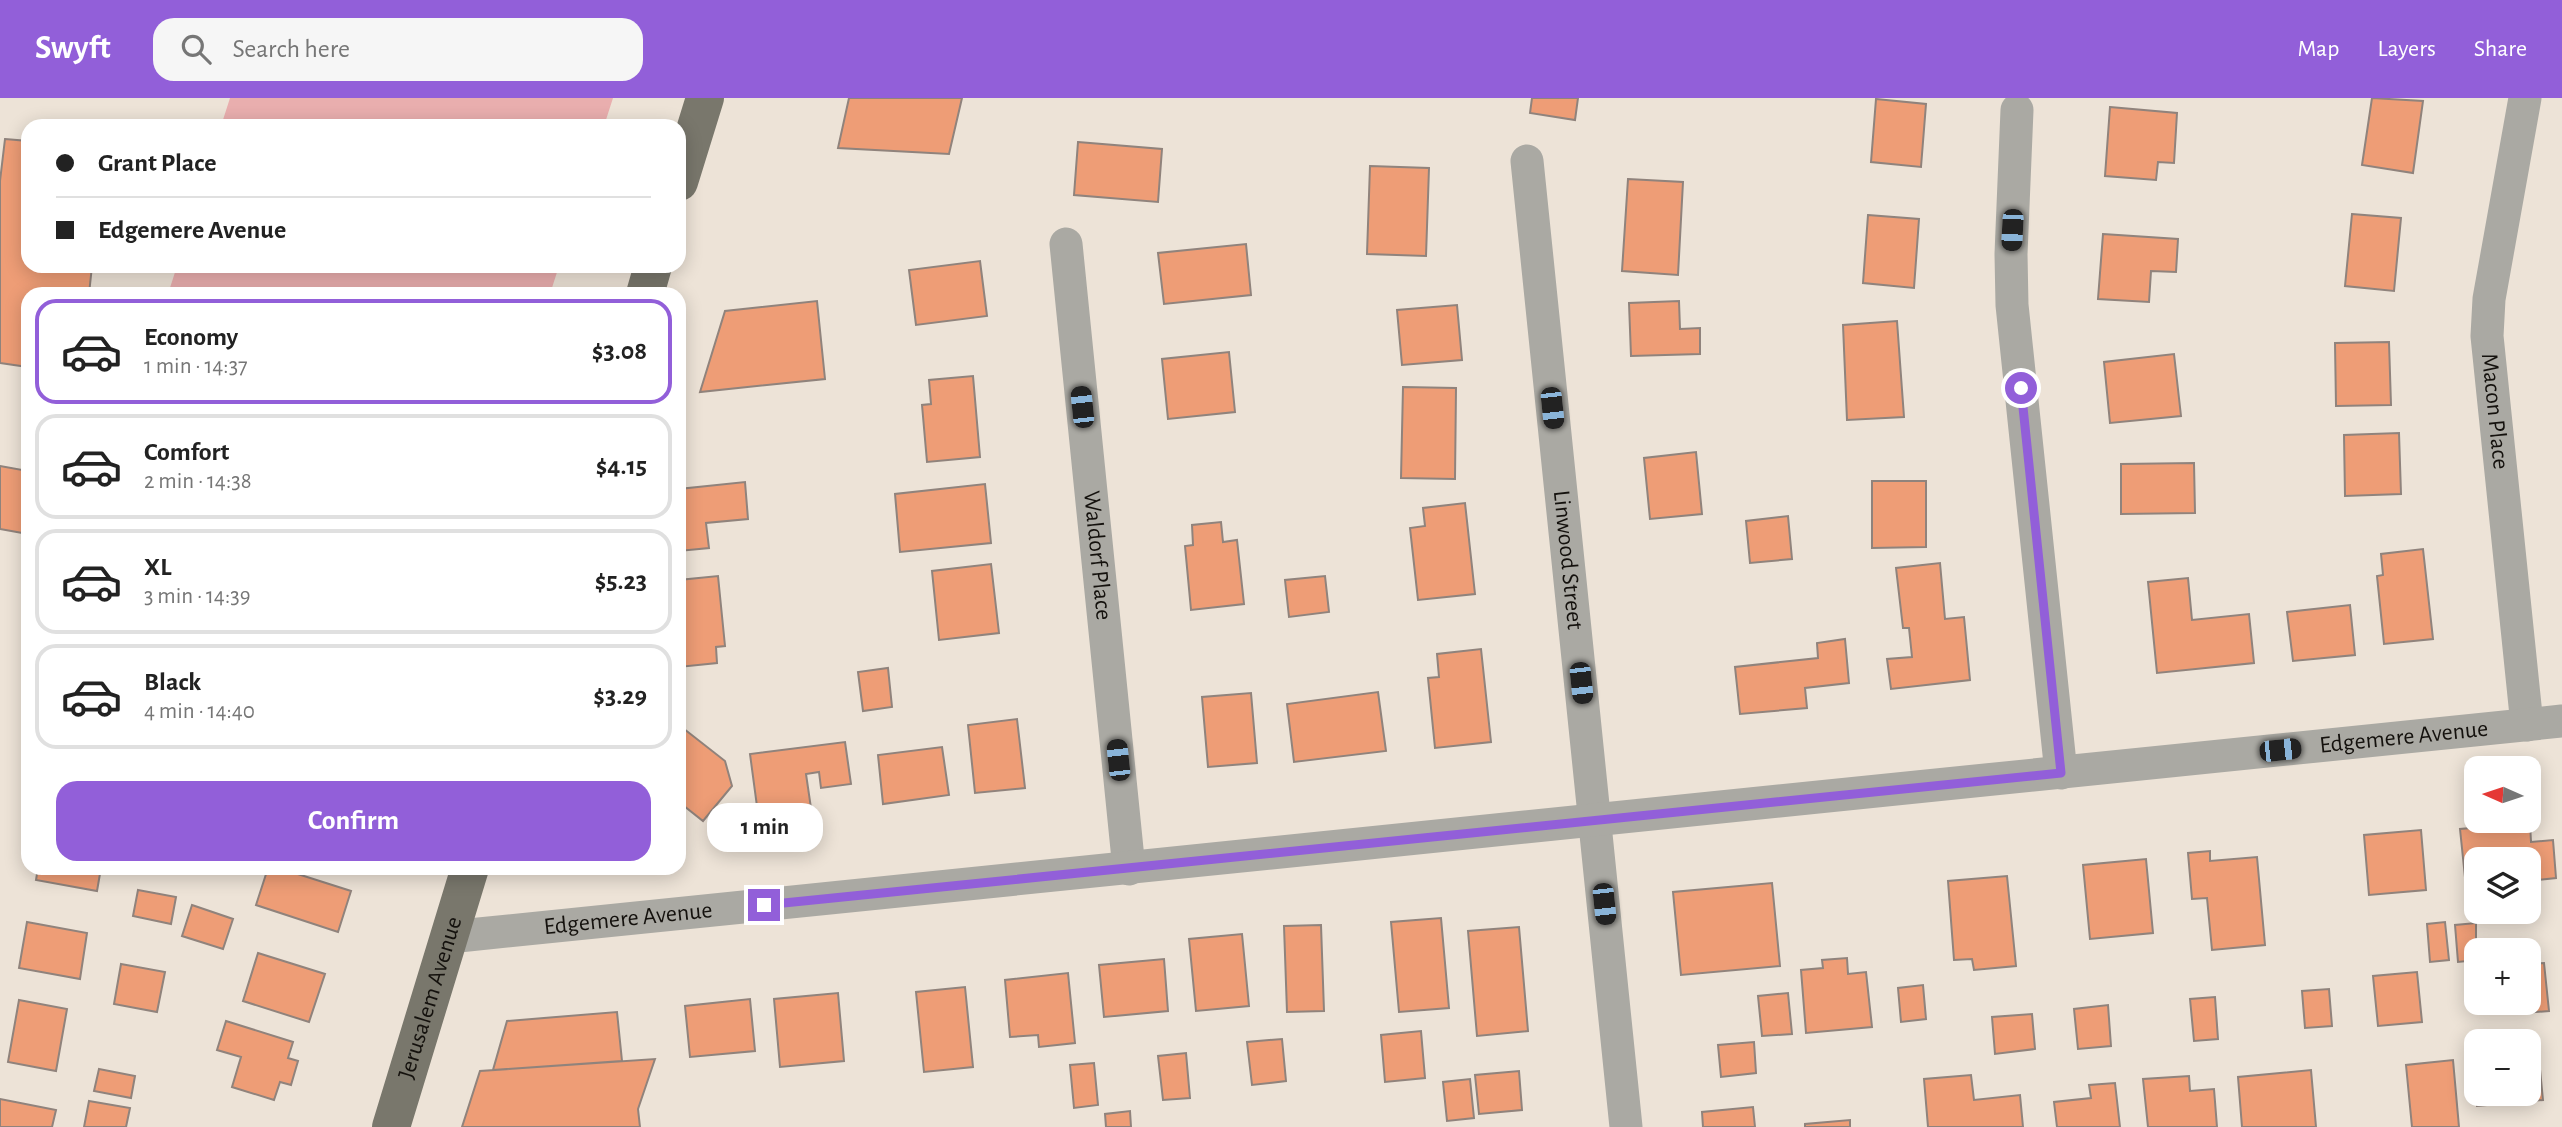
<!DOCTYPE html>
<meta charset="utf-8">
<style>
:root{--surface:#fff;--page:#f6f6f6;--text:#222;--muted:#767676;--line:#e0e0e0;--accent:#925fd9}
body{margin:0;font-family:"Alegreya Sans",sans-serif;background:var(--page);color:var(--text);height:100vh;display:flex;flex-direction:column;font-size:26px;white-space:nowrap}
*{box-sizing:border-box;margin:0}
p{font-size:23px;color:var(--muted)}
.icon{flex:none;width:38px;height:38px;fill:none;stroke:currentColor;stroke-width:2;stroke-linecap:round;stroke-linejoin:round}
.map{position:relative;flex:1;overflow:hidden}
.details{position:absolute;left:21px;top:189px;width:665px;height:588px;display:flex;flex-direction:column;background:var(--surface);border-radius:21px;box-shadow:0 4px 18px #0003}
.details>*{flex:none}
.banner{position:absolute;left:21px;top:21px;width:665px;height:154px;border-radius:21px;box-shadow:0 4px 18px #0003;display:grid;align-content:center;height:154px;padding:0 35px;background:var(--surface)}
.needle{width:46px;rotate:273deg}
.buttons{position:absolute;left:2464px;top:658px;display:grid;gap:14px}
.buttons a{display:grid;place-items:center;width:77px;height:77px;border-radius:14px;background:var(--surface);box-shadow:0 4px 18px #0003;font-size:35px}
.end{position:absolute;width:32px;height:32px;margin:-16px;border:9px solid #925fd9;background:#fff;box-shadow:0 0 0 4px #fff}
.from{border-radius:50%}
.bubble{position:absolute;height:49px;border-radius:21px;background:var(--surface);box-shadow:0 4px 18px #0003;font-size:23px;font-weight:600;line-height:49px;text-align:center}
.car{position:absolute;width:21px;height:42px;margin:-21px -10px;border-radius:9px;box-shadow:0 0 5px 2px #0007;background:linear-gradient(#222 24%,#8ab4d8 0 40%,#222 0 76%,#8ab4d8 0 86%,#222 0)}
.banner b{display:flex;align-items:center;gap:24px;height:66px;font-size:26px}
.banner b+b{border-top:2px solid var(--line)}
.banner i{width:18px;height:18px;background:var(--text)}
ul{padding:12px 0 0;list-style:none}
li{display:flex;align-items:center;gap:21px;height:105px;margin:0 14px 10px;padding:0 21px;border:4px solid var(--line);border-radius:21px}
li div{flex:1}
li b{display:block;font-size:26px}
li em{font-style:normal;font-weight:600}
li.active{border-color:var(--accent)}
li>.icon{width:63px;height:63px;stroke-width:1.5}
.action{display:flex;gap:14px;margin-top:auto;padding:14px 35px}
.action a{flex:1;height:80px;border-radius:21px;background:var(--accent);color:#fff;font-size:28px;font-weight:600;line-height:80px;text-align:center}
header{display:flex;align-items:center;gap:42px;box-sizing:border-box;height:98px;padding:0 35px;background:var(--accent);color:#fff}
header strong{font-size:33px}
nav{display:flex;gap:38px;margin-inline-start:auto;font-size:24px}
.search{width:490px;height:63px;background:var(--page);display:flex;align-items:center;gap:18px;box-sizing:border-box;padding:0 24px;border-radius:21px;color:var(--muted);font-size:26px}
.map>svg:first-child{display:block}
.green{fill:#e9aeae}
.building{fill:#ee9d76;stroke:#90837c;stroke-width:2}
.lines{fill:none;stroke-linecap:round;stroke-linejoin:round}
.minor{stroke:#aaa9a3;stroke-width:33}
.primary{stroke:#79776c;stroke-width:38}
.route{stroke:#925fd9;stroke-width:9}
.labels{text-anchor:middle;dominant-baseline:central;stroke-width:7;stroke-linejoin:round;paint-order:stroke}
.street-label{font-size:24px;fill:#14110d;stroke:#fff}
</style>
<header>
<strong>Swyft</strong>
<div class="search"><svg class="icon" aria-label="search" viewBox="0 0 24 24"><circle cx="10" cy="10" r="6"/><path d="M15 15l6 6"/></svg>Search here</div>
<nav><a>Map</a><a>Layers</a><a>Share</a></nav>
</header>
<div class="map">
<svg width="2562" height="1029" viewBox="0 0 2562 1029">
<rect width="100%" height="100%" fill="#ede3d7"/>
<path class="green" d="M230,0H613L604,28H221Z
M177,168H559L550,196H168Z"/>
<path class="building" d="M849,0H962L949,56L838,50Z
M1532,0H1578L1575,22L1530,15Z
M2372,0L2423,3L2413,75L2362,67Z
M1876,1L1926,6L1921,69L1871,64Z
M2110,9L2177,15L2174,65L2158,64L2156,82L2105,78Z
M5,41L28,43V168H92L89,196H28V269L0,265V83Z
M1078,44L1162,51L1158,104L1074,97Z
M1370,68L1429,70L1426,158L1367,156Z
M1628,81L1683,84L1678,177L1622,173Z
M2352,116L2401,120L2394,193L2345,188Z
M1868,117L1919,121L1914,190L1863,185Z
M2103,136L2178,141L2176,174L2151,173L2149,204L2098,201Z
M1246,146L1251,197L1164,206L1158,155Z
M980,163L987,218L916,227L909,172Z
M817,203L825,281L700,294L725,213Z
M1679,203L1680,231L1700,230V256L1631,258L1629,205Z
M1457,207L1462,262L1402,267L1397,212Z
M1897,223L1904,319L1847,322L1843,227Z
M2389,244L2391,307L2336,308L2335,245Z
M1229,254L1235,314L1168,321L1162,261Z
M2174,256L2181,318L2110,325L2104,264Z
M973,278L980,359L927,364L922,307L931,306L929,282Z
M1403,289L1456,290L1455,381L1401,380Z
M2399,335L2401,396L2345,398L2344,337Z
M1696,354L1702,416L1650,421L1644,360Z
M2194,365L2195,415L2121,416V366Z
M0,368L28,373V436L0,431Z
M1872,383H1926V449L1872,450Z
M745,384L748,421L706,425L709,450L679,453V391Z
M985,386L991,445L900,454L895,396Z
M1465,405L1475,496L1418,502L1410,430L1425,428L1423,410Z
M1788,418L1792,461L1750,465L1746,423Z
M1221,424L1223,444L1237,442L1244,506L1191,512L1185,448L1193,447L1192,427Z
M2423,451L2433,541L2384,546L2377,478L2383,477L2381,456Z
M1940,465L1945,521L1964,519L1970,582L1891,591L1887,561L1912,559L1909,530H1903L1896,470Z
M991,466L999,535L939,542L932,473Z
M718,478L725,548L716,549L717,565L679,569V482Z
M1325,478L1329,514L1289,519L1285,482Z
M2188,480L2192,522L2249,516L2254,565L2157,575L2148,484Z
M2350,507L2355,557L2293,563L2287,514Z
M1845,541L1849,585L1805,590L1807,610L1740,616L1735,569L1818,560L1817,545Z
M1481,551L1491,644L1435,650L1428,580L1439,579L1437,556Z
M888,570L892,609L863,613L858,574Z
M1378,594L1386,653L1294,664L1287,606Z
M1251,595L1257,665L1208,669L1202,599Z
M1017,621L1025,690L975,695L968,627Z
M679,627L725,663L732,688L703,723L679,704Z
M845,644L851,686L821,690L819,674L806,676L811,710L758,716L750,656Z
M942,649L949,697L883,706L878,657Z
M2530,725L2531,744L2553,742L2556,780L2529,783V761H2476V788L2466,789L2460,731Z
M2421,732L2426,792L2369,797L2364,737Z
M2210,753V763L2257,759L2265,847L2212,852L2207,800L2192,801L2188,755Z
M2146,761L2153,835L2090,841L2083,767Z
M38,770H101L97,793L36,782Z
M268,770H279L351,793L338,834L256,807Z
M2007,778L2016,868L1974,872L1972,861L1954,862L1948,783Z
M1772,785L1780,868L1681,877L1673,794Z
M138,792L176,799L171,826L133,818Z
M192,807L233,821L223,851L182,838Z
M1441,820L1449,910L1399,914L1391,824Z
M27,824L87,835L80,881L19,870Z
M2445,824L2449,862L2430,864L2427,826Z
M2476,825V862L2458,864L2455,827Z
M1321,827L1324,913L1287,914L1284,828Z
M1519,829L1528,933L1477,938L1468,833Z
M1242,836L1249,908L1196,913L1189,841Z
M258,855L325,876L309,924L243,903Z
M1847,860L1848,876L1866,874L1872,929L1806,935L1801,872L1823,870L1822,862Z
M1164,861L1168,913L1104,919L1099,867Z
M2544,865L2549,913L2511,916L2510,905H2529V866Z
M121,866L165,874L157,914L114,906Z
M2417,874L2422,924L2378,928L2373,878Z
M1068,875L1075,945L1039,949L1038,937L1010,939L1005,882Z
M1923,887L1926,921L1901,924L1898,890Z
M965,889L973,969L924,974L916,894Z
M2329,891L2332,928L2305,930L2302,893Z
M838,895L844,963L780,969L774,901Z
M1788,895L1792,936L1762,938L1758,898Z
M2215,899L2218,941L2194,943L2190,901Z
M750,901L755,953L690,959L685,908Z
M19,902L67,911L56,973L8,964Z
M2108,907L2111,948L2078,951L2074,911Z
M617,914L622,963L493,972L507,923Z
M2032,916L2035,951L1995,956L1992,919Z
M226,923L293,944L288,960L298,963L291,987L280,984L274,1002L232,989L241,959L217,952Z
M1421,933L1425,980L1385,984L1381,937Z
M1282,941L1286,983L1252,987L1247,944Z
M1754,944L1756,975L1721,979L1718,947Z
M2538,951L2543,1002L2477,1008L2472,958L2476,957V996H2529V952Z
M1186,955L1190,1000L1163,1002L1158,958Z
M655,961L638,1011L640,1029H462L480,973Z
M2453,962L2459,1029H2412L2406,967Z
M1094,965L1098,1007L1074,1010L1070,967Z
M99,971L135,978L131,1000L94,993Z
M2311,972L2316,1029H2242L2238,979Z
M1519,973L1522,1012L1479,1016L1475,977Z
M1971,977L1974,1002L2020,997L2023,1029H1928L1924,981Z
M2189,978L2190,993L2214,991L2217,1029H2148L2143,981Z
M1470,981L1474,1020L1447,1023L1443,984Z
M2115,985L2120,1029H2057L2054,1004L2091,1000L2089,987Z
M0,1001L56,1012L52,1029H0Z
M89,1003L130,1010L126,1029H84Z
M1753,1009L1755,1029H1703L1702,1014Z
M1130,1013L1131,1029H1106L1105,1016Z
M1850,1022V1029H1805V1026Z"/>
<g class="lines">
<g class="minor">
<path id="s1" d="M2525,0L2489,201L2487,238L2527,627"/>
<path d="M2017,12L2011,156L2012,207L2061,675"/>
<path id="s2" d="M1527,63L1626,1029"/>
<path id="s3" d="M1066,146L1129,771"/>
<path id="s4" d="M449,839L2562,623"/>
</g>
<g class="primary">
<path d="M679,84L705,0"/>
<path d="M645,196L653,168"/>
<path id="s5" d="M391,1029L470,770"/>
</g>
</g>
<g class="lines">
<path class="route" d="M764,807L2061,675L2021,290"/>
</g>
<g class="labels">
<g class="street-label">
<text stroke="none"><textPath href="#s1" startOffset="317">Macon Place</textPath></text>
<text stroke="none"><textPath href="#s3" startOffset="313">Waldorf Place</textPath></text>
<text stroke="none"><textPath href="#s2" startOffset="401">Linwood Street</textPath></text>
<text stroke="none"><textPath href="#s4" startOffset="1965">Edgemere Avenue</textPath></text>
<text stroke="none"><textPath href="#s4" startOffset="180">Edgemere Avenue</textPath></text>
<text stroke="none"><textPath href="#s5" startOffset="135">Jerusalem Avenue</textPath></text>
</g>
</g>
</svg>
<div class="buttons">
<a><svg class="needle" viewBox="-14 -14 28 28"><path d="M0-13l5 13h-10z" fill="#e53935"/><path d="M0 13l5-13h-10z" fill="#767676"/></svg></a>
<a><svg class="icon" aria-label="layers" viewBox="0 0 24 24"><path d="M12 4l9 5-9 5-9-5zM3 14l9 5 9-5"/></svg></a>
<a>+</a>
<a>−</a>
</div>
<i class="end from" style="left:2021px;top:290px"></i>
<i class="end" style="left:764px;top:807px"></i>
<div class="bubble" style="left:707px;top:705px;width:116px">1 min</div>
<i class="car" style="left:2012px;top:132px;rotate:183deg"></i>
<i class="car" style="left:1082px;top:309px;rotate:354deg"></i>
<i class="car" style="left:1552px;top:310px;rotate:174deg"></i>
<i class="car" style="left:1581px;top:585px;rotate:174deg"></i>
<i class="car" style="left:2280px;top:652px;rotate:84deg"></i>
<i class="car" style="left:1118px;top:662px;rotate:354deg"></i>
<i class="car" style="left:1604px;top:806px;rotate:174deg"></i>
<div class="banner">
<b><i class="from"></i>Grant Place</b>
<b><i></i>Edgemere Avenue</b>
</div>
<section class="details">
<ul>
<li class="active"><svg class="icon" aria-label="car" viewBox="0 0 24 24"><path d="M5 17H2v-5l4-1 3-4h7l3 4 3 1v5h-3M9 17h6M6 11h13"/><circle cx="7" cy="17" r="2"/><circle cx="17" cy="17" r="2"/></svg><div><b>Economy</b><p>1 min · 14:37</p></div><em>$3.08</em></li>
<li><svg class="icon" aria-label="car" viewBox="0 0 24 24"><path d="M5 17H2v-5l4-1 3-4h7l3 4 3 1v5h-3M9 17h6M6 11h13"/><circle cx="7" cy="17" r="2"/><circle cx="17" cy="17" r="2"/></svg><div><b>Comfort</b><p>2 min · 14:38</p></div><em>$4.15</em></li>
<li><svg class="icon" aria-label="car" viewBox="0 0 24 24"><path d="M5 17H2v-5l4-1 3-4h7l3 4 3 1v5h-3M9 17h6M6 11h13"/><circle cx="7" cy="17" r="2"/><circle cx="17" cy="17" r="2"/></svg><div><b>XL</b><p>3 min · 14:39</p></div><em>$5.23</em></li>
<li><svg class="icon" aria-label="car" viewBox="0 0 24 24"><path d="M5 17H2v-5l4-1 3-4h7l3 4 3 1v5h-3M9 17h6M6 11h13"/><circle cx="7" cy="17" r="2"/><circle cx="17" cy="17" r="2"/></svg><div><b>Black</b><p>4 min · 14:40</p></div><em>$3.29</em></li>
</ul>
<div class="action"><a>Confirm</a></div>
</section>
</div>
